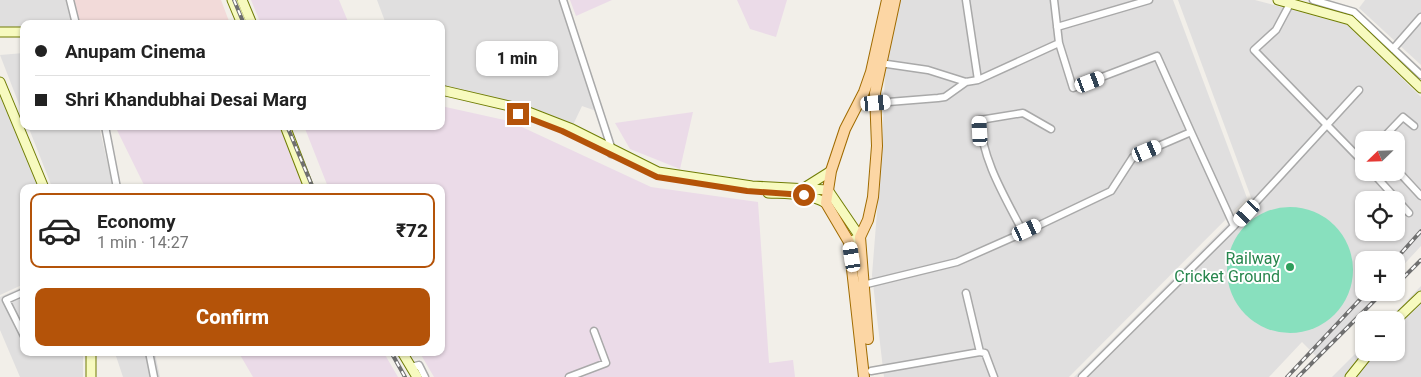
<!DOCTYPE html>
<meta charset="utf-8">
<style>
:root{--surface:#fff;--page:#f6f6f6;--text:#222;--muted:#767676;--line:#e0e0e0;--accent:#b45309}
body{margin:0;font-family:Roboto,sans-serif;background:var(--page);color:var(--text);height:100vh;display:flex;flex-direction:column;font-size:19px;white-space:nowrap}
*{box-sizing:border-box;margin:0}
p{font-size:16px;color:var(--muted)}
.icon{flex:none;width:28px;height:28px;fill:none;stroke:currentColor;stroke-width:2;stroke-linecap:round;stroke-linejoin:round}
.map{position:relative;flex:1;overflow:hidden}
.panel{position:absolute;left:20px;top:184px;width:425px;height:172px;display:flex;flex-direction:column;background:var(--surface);border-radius:10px;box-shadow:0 1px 4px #0004}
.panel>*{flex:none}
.banner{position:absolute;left:20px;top:20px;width:425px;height:110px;border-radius:10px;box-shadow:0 1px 4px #0004;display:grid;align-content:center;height:110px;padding:0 15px;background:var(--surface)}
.needle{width:32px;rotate:247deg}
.tools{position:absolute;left:1355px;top:131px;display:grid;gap:10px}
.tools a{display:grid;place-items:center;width:50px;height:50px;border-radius:10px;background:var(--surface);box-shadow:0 1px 4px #0004;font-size:25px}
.end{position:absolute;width:22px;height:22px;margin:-11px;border:6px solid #b45309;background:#fff;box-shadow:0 0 0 2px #fff}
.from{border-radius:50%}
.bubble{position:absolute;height:35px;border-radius:10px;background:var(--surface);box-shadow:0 1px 4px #0004;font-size:16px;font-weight:800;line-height:35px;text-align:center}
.car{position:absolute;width:15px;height:30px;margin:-15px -8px;border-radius:6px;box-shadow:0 0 4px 1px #0007;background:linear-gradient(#fff 24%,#345 0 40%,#fff 0 76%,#345 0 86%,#fff 0)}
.banner b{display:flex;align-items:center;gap:18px;height:48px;font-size:19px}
.banner b+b{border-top:1px solid var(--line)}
.banner i{width:12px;height:12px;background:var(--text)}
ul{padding:9px 0 0;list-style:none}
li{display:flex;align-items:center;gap:15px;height:75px;margin:0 10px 8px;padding:0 5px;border:2px solid transparent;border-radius:10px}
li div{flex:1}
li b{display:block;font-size:19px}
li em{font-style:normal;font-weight:800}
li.on{border-color:var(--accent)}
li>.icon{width:45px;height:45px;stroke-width:1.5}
.primary-button{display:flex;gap:10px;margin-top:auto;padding:10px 15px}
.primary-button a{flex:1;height:58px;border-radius:10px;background:var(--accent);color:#fff;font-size:20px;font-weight:800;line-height:58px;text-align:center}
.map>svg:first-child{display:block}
.residential{fill:#e0dfdf;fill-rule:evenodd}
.commercial{fill:#f2dad9}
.industrial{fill:#ebdbe8}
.pitch{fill:#88e0be}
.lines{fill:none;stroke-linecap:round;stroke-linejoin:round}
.street-casing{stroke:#a9a9a9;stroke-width:9}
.secondary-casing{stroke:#707d05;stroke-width:11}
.primary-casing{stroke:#a06b00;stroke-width:12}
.street{stroke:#fff;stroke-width:6}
.secondary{stroke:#f7fabf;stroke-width:9}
.primary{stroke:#fcd6a4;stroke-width:10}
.rail-casing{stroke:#707070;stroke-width:4}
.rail{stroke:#fff;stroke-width:2;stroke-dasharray:5.5;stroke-linecap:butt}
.route{stroke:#b45309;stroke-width:6}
.leisure-dot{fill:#2e9e5b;stroke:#fff;stroke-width:2}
.labels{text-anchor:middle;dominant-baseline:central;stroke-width:4;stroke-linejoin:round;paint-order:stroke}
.leisure-label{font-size:16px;fill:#27864d;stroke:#fff;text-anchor:end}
</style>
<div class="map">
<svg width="1421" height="377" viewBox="0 0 1421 377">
<rect width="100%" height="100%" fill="#f2efe9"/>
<path class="residential" d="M0,0H67L72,24H24V29H0Z
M377,0H561L599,112L582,106L573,125L441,86V24H386Z
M900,0H1173L1247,198L1069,377H884L872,275L882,149L885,73Z
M1178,0H1255L1348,25L1421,97V246L1396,273V260H1364V292L1378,293L1317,357L1302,342L1269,377H1074L1252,200ZM1364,140H1396V172H1364ZM1364,200H1396V232H1364Z
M1365,0H1421V65L1359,8Z
M24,53V117L0,55Z
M0,95L39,187L24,188V284L0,295Z
M28,126H99L113,187H52Z
M24,286V352L83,353V377H20L0,330V297Z
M1421,286V377H1332L1364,345V352H1396V320H1388Z
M115,353H155L160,377H123Z"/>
<path class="commercial" d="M74,0H221L230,24H79Z"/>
<path class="industrial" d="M251,0H339L349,24H261Z
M570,0H612L576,16Z
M737,0H787L776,37L750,29Z
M441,106L509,121L651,187L758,202L769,363L793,360L795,377H434L420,353L441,352V188L328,187L304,126H441Z
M693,112L680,169L630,149L615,123Z
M115,126H281L307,187H145Z
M239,353H384L398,377H253Z"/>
<path class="pitch" d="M1227 270a63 63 0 1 1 126 0a63 63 0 1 1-126 0Z"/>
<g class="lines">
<defs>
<path id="street" d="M70,0L76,24
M563,0L612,150L611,154
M966,0L978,80L1059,43
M1292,0L1276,30L1254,50L1364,163
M1313,0L1354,12L1421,75
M1057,27L1149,0
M1393,49L1421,17
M880,63L928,70L966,82L978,80
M876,103L938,98L945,97L966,82
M105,126L117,188
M1381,140L1403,117L1414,126
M1396,169L1421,196
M1372,172L1409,213
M1234,226L1359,90
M1023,232C1005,197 982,160 980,120L1023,113L1051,129
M863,285L957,262L1027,231L1111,191L1133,157L1191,132L1157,56L1073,88L1059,43L1054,0
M24,292L6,300L24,336
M966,293L980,352
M149,352L154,377
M411,367L419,365L425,377
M871,371L980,352L985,353L994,377
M569,377L606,363L594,331
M1082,377L1234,226L1191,132"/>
<path id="secondary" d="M232,0L242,24
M242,0L252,24
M1278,0L1350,20L1421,88
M0,32H24
M0,82L44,188
M441,90L518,108L572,129L658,172L752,186L828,190L860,237L849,242
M285,126L309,188
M804,188L831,171
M768,193C787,194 809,193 826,203
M1396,320L1421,296
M402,352L417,377
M91,377V352
M1350,377L1370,352"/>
<path id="primary" d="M868,339L860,237L868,220L873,197L877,146L875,93L895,0
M864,377L849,242L826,203L831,171L845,129L864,92L871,72L887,0"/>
</defs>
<use href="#street" class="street-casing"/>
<use href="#secondary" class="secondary-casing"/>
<use href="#primary" class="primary-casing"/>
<use href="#street" class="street"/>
<use href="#secondary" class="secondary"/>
<use href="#primary" class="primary"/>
<defs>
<path id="rail" d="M234,0L244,24
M287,126L313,188
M1395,260L1421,231
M1396,285L1421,260
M391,352L405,377
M1287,377L1367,292
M1298,377L1383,292"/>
</defs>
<use href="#rail" class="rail-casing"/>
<use href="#rail" class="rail"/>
</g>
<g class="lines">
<path class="route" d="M518,114L562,131L657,177L747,191L804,195"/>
</g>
<circle class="leisure-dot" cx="1290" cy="267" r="5"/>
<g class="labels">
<g class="leisure-label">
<text x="1280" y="258">Railway<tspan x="1280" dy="18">Cricket Ground</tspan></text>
</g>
</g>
</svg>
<div class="tools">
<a><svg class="needle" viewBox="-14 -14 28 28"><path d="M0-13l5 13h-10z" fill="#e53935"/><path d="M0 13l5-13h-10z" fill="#767676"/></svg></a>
<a><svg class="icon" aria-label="locate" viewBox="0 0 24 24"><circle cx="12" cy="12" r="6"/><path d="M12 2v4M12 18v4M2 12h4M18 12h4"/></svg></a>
<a>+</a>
<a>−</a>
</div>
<i class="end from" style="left:804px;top:195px"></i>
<i class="end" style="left:518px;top:114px"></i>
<div class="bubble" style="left:476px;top:41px;width:82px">1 min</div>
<i class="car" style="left:1090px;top:82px;rotate:69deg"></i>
<i class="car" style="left:876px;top:103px;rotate:85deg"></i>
<i class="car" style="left:980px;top:131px;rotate:357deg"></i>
<i class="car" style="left:1147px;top:151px;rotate:67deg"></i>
<i class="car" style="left:1247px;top:213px;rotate:223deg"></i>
<i class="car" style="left:1027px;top:230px;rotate:65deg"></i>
<i class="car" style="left:852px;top:257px;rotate:351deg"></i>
<div class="banner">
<b><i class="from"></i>Anupam Cinema</b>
<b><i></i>Shri Khandubhai Desai Marg</b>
</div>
<section class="panel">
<ul>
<li class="on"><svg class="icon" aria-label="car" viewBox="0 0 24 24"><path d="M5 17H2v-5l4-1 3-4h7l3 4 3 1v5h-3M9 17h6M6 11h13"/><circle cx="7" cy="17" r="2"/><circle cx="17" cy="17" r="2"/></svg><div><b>Economy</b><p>1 min · 14:27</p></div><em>₹72</em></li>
</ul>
<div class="primary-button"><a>Confirm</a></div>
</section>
</div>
